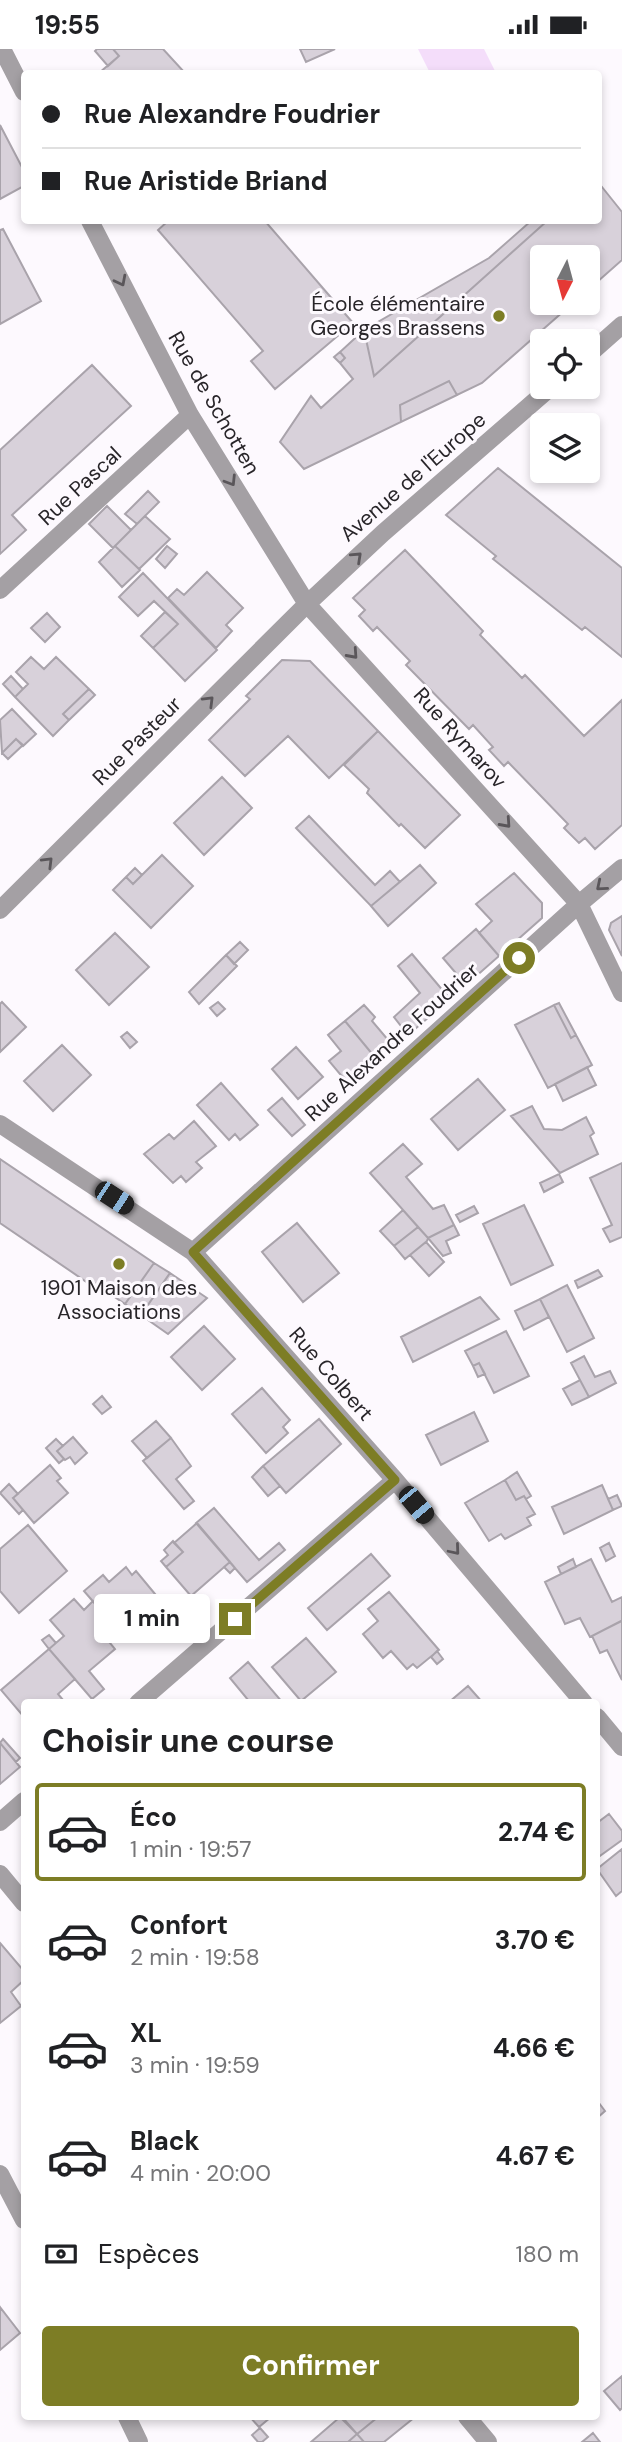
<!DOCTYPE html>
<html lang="fr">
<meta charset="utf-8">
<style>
:root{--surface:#fff;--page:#f6f6f6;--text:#202124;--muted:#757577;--line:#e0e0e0;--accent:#7d7d25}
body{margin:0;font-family:"DM Sans",sans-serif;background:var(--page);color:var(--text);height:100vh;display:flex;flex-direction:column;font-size:26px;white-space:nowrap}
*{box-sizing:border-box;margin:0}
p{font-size:23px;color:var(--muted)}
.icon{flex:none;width:38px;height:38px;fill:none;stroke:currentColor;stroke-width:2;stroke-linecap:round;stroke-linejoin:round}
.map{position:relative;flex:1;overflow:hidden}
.details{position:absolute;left:21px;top:1650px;width:579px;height:721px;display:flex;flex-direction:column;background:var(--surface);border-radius:7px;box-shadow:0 4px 10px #0003}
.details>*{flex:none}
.top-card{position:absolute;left:21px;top:21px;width:581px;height:154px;border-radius:7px;box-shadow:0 4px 10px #0003;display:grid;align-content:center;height:154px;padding:0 21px;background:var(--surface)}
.needle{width:46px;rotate:186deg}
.tools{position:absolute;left:530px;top:196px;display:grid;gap:14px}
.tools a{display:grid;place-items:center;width:70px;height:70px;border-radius:7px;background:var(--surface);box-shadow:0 4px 10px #0003;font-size:35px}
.end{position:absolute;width:32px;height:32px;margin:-16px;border:9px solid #7d7d25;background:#fff;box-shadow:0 0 0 4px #fff}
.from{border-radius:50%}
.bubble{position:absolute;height:49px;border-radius:7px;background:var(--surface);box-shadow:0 4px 10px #0003;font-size:23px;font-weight:700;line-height:49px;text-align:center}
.car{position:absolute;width:21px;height:42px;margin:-21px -10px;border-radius:9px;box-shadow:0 0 5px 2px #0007;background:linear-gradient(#222 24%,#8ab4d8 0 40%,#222 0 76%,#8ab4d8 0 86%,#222 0)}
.top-card b{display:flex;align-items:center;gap:24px;height:66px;font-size:26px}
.top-card b+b{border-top:2px solid var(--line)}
.top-card i{width:18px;height:18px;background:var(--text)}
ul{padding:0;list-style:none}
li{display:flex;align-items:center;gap:21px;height:98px;margin:0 14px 10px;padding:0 7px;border:4px solid transparent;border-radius:7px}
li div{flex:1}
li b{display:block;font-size:26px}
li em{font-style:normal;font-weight:700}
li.on{border-color:var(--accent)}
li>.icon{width:63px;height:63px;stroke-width:1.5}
h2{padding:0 21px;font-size:32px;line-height:84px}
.pay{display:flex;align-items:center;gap:18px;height:77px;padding:0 21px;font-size:26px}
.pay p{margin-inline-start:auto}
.button{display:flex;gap:14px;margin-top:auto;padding:14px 21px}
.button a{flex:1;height:80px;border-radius:7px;background:var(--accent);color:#fff;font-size:28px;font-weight:700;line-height:80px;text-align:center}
.status{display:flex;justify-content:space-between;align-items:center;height:49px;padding:0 35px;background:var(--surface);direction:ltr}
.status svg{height:19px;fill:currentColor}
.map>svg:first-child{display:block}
.green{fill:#f4ddfa}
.building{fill:#d8d1da;stroke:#a9a3ab;stroke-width:2}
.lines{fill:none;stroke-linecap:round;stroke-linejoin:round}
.street{stroke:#a4a0a4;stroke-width:18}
.oneway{stroke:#5a565a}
.route{stroke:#7d7d25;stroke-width:9}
.poi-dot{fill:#7d7d25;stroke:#fdf9fe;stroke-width:2.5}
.labels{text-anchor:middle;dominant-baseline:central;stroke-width:6;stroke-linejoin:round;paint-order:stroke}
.poi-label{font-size:21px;fill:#282529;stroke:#fdf9fe;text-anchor:end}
.street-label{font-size:21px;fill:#282529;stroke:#fdf9fe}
</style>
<div class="status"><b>19:55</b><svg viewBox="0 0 49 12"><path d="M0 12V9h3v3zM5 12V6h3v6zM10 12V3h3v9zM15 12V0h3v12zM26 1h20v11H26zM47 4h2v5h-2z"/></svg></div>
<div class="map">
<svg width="622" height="2393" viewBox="0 0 622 2393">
<rect width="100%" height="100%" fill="#fdf9fe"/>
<path class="green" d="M418,0H484L496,24H430Z"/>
<path class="building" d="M97,0H113L119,7L108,17L95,2Z
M113,0H163L185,24H99L119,7Z
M300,0H335L306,13Z
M0,76L24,122V137L0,150Z
M598,133L622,163V211L588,241V208H542V254H573L482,334L457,346L449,332L400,356L401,373L304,420L280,393L311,347L321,359L353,330L340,314L345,309L340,303L364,281L374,327L547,172H598Z
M168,172H265L353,274L275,340L251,312L263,302L158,181Z
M531,172H547L374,327L364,281L489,209Z
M3,180L41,252L0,275V181Z
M340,303L345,309L340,314L334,308Z
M92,316L131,357L12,466L26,481L0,505V401Z
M449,332L457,346L401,373L400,356Z
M498,419L622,519V608L585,578L582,581L493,510L496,507L446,466Z
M148,442L159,453L137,475L125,465Z
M107,457L131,481L113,499L89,475Z
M145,467L170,490L139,520L115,497Z
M115,497L140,521L122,538L99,513Z
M167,497L177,505L165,519L156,510Z
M405,501L483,582L480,586L522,629L525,626L584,687L622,651V776L595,800L585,789L579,794L564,779L568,775L508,713L504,717L489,701L493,698L473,676L469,680L406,616L410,612L377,578L373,582L359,567L365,561L353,549Z
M207,523L243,559L226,576L232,582L216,599L168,549L177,540L184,546Z
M143,524L217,601L185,632L153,599L178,575L154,552L138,567L119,548Z
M165,563L178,575L153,599L141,587Z
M47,564L60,578L45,593L31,579Z
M31,608L44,620L56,608L89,640L63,665L69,671L53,687L15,648L28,635L16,623Z
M282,611L310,612L378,682L329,729L288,687L245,727L209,691L250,650L246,647Z
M11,627L23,640L15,648L3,635Z
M89,640L95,646L69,671L63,665Z
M12,660L36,685L23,697L16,690L2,704L0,671Z
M378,682L460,766L425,799L401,775L399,777L367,744L369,740L344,716Z
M16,690L23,696L8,710L2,704Z
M222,728L252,759L204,806L174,774Z
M309,767L375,836L390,822L400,833L371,857L296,779Z
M162,806L193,837L151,879L113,841L126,828L133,835Z
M420,816L436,834L388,877L371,857Z
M135,819L142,826L133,835L126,828Z
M514,824L542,854V869L499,907L479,884L492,872L476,855Z
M622,867V907L609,881L611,874Z
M476,880L499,907L466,936L443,909Z
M115,884L149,918L109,956L76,921Z
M240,893L248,901L234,915L226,906Z
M412,905L450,950L408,986L394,968L420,944L398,917Z
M226,906L237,917L199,955L189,943Z
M2,953L26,978L0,1003V955Z
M218,953L225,960L217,967L210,959Z
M559,954L576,986L571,989L554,956Z
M364,956L375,968L372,972L394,998L378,1012L345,972Z
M554,956L571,989L576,986L592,1016L548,1039L515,976Z
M345,972L378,1012L350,1037L329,1012L341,1002L328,986Z
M127,983L137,993L130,999L121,988Z
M62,996L91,1026L53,1062L24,1032Z
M296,998L323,1028L298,1050L272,1020Z
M587,1018L596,1036L563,1052L555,1035Z
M478,1030L505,1061L458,1101L431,1070Z
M221,1034L258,1076L240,1091L235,1085L229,1091L197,1056Z
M282,1049L305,1076L292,1087L268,1061Z
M532,1057L544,1080L562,1081L586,1068L594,1084L590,1087L598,1105L560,1124L511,1067Z
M194,1072L216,1097L196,1113L202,1119L186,1133L181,1127L173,1134L144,1105L169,1085L174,1090Z
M403,1095L422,1115L406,1128L433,1160L444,1156L454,1176L428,1189L370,1124Z
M0,1110L154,1214L125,1255L90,1231L88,1234L0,1174Z
M622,1114V1188L610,1193L603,1180L612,1176L590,1129Z
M559,1125L563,1133L544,1143L540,1134Z
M524,1156L553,1216L511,1236L483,1175Z
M474,1157L478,1164L460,1173L456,1166Z
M403,1161L418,1178L394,1197L380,1182Z
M297,1174L339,1224L303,1253L262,1203Z
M454,1176L459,1186L446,1192L451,1204L443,1207L428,1189Z
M418,1178L428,1189L427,1192L405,1210L394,1197Z
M426,1193L444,1213L429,1227L410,1206Z
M154,1214L170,1224L141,1266L125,1255Z
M598,1221L602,1227L578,1239L575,1232Z
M170,1224L207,1249L168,1285L141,1266Z
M567,1236L594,1289L567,1303L540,1250Z
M480,1248L499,1270L413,1313L401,1288Z
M540,1250L549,1268L524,1281L515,1262Z
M204,1277L235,1310L202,1341L171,1308Z
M506,1282L529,1327L494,1344L479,1314L473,1317L465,1302Z
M584,1307L595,1328L610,1322L616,1334L589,1348L571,1314Z
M479,1314L485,1325L478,1328L473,1317Z
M580,1331L589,1348L572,1356L563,1340Z
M262,1339L290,1371L283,1378L288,1384L266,1404L232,1365Z
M102,1347L111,1358L102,1365L93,1355Z
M474,1363L488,1392L441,1416L426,1386Z
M319,1370L341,1395L286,1444L263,1417Z
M156,1372L171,1389L147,1409L132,1392Z
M73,1388L87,1404L75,1415L70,1408L65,1411L57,1402Z
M171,1389L191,1417L176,1430L194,1452L184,1460L143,1412Z
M56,1390L63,1397L57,1402L64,1410L59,1414L46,1399Z
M50,1416L61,1429L57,1432L68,1444L34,1474L13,1449Z
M263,1417L280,1437L268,1447L252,1428Z
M517,1423L531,1447L526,1450L524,1447L516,1451L505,1431Z
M505,1431L516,1451L524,1447L535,1465L527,1469L531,1476L505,1490L501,1485L489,1492L465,1454Z
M9,1435L18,1445L13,1449L23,1461L19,1465L0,1444Z
M602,1436L613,1461L564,1485L552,1458Z
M617,1446L622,1457L613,1461L608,1450Z
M214,1459L259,1511L279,1494L285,1501L247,1533L196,1474Z
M197,1474L230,1513L191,1547L166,1518L183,1503L174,1494Z
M28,1476L67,1522L19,1564L0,1542V1500Z
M173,1492L183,1503L166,1518L161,1512L168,1506L164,1501Z
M609,1494L615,1507L606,1512L600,1499Z
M371,1505L390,1527L327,1581L308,1559Z
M573,1510L576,1518L561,1525L558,1518Z
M591,1510L612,1553L622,1548V1572L590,1588L580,1569L565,1575L545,1533Z
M230,1513L235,1519L230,1524L224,1518Z
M126,1518L132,1526L136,1522L155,1545L116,1579L84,1542L103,1526L109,1533Z
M389,1543L439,1601L417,1619L413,1615L407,1620L391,1602L383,1609L363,1585L378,1572L368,1560Z
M74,1550L84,1561L93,1552L111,1574L101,1583L115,1600L89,1622L104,1640L92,1650L49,1600L64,1587L50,1571Z
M621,1572L622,1573V1631L607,1601L600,1604L592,1587Z
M49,1586L56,1594L49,1600L42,1591Z
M306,1589L336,1623L301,1652L272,1618Z
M49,1600L75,1630L58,1645L63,1651L60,1654H24V1668L1,1641Z
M437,1602L443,1610L437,1615L431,1608Z
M248,1613L283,1654H246L249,1652L230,1629Z
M468,1637L483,1654H448Z
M3,1690L20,1709L16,1713L0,1694Z
M0,1694L20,1718L0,1735Z
M609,1765L622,1782V1791L597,1809V1774Z
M622,1800V1842L616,1847L597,1820Z
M0,1894L24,1922V1931L11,1943L21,1957L0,1974Z
M599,2054L605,2062L597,2069V2056Z
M0,2258L20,2284L0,2301Z
M622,2327V2359L620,2361L604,2342Z
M250,2368H271L259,2378Z
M340,2368L357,2385L348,2393H311Z
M342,2368H378L357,2385Z
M378,2368H415L384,2393H364L357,2385Z
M260,2379L268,2388L262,2393H258L252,2386Z
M593,2384L600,2393H582Z
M357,2385L364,2393H348Z"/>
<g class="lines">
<path class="street" d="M2,0L24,43
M90,172L190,366L307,555L579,855L622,944
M588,306L622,276
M0,541L190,366
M0,861L307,555L383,484L551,338
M0,1075L193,1203L395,1431L584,1654
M193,1203L579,855L622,819
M138,1654L395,1431
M597,1668L622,1698
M0,1773L24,1752
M0,1825L24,1854
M0,2125L24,2171
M127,2368L139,2393
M467,2368L488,2393"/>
</g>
<defs><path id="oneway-chevron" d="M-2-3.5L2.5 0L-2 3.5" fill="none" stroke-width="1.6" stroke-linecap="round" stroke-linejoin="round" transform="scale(1.75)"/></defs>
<g class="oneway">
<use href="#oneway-chevron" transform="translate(121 232) rotate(63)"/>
<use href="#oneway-chevron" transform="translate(231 432) rotate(58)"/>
<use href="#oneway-chevron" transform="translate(357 508) rotate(-43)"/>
<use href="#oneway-chevron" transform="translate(353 605) rotate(48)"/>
<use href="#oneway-chevron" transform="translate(209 652) rotate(-45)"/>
<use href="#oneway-chevron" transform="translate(506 774) rotate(48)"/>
<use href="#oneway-chevron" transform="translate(48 813) rotate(-45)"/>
<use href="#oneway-chevron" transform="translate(601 837) rotate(140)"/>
<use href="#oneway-chevron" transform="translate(455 1501) rotate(50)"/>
</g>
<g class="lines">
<path class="route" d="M235,1570L395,1431L193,1203L519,909"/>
</g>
<g class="poi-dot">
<circle cx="499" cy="267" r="7"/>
<circle cx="119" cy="1215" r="7"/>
</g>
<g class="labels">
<g class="poi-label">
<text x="485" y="255">École élémentaire<tspan x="485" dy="24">Georges Brassens</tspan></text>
<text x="119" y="1239" text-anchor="middle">1901 Maison des<tspan x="119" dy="24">Associations</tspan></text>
</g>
<g class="street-label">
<text transform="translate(214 354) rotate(60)">Rue de Schotten</text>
<text transform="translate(413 428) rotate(-41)">Avenue de l'Europe</text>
<text transform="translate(80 437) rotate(-43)">Rue Pascal</text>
<text transform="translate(460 689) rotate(48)">Rue Rymarov</text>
<text transform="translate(137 692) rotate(-45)">Rue Pasteur</text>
<text transform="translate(392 993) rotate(-42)">Rue Alexandre Foudrier</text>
<text transform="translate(331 1325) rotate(49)">Rue Colbert</text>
</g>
</g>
</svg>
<div class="tools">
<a><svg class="needle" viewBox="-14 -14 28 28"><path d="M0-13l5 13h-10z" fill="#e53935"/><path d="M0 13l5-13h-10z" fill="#757577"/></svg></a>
<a><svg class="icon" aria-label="locate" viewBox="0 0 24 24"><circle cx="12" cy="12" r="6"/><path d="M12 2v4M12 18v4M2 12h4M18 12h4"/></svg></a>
<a><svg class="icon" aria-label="layers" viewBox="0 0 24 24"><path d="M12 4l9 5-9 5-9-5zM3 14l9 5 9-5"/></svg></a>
</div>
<i class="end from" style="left:519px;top:909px"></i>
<i class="end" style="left:235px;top:1570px"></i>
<div class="bubble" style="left:94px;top:1545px;width:116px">1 min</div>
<i class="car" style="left:114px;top:1149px;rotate:123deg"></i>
<i class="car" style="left:416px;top:1456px;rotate:140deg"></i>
<div class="top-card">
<b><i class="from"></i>Rue Alexandre Foudrier</b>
<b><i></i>Rue Aristide Briand</b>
</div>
<section class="details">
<h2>Choisir une course</h2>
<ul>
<li class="on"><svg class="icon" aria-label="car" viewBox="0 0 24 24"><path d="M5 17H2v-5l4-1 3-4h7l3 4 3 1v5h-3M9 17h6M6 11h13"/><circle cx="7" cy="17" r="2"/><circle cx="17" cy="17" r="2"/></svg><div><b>Éco</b><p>1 min · 19:57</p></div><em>2.74 €</em></li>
<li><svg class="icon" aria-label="car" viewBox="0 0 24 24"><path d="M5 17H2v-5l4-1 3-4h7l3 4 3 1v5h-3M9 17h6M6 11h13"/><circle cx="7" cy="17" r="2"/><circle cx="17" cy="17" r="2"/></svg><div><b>Confort</b><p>2 min · 19:58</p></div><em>3.70 €</em></li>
<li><svg class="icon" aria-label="car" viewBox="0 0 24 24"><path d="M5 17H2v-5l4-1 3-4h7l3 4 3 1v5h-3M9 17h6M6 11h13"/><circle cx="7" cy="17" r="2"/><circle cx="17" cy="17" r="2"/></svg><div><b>XL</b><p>3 min · 19:59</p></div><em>4.66 €</em></li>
<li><svg class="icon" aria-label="car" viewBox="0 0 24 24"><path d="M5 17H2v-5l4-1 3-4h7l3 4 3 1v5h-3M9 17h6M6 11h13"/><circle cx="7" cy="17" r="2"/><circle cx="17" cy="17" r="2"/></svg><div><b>Black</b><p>4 min · 20:00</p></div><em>4.67 €</em></li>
</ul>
<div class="pay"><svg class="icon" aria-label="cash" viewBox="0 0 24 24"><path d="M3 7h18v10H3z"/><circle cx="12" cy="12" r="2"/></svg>Espèces<p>180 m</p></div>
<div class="button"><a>Confirmer</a></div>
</section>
</div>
